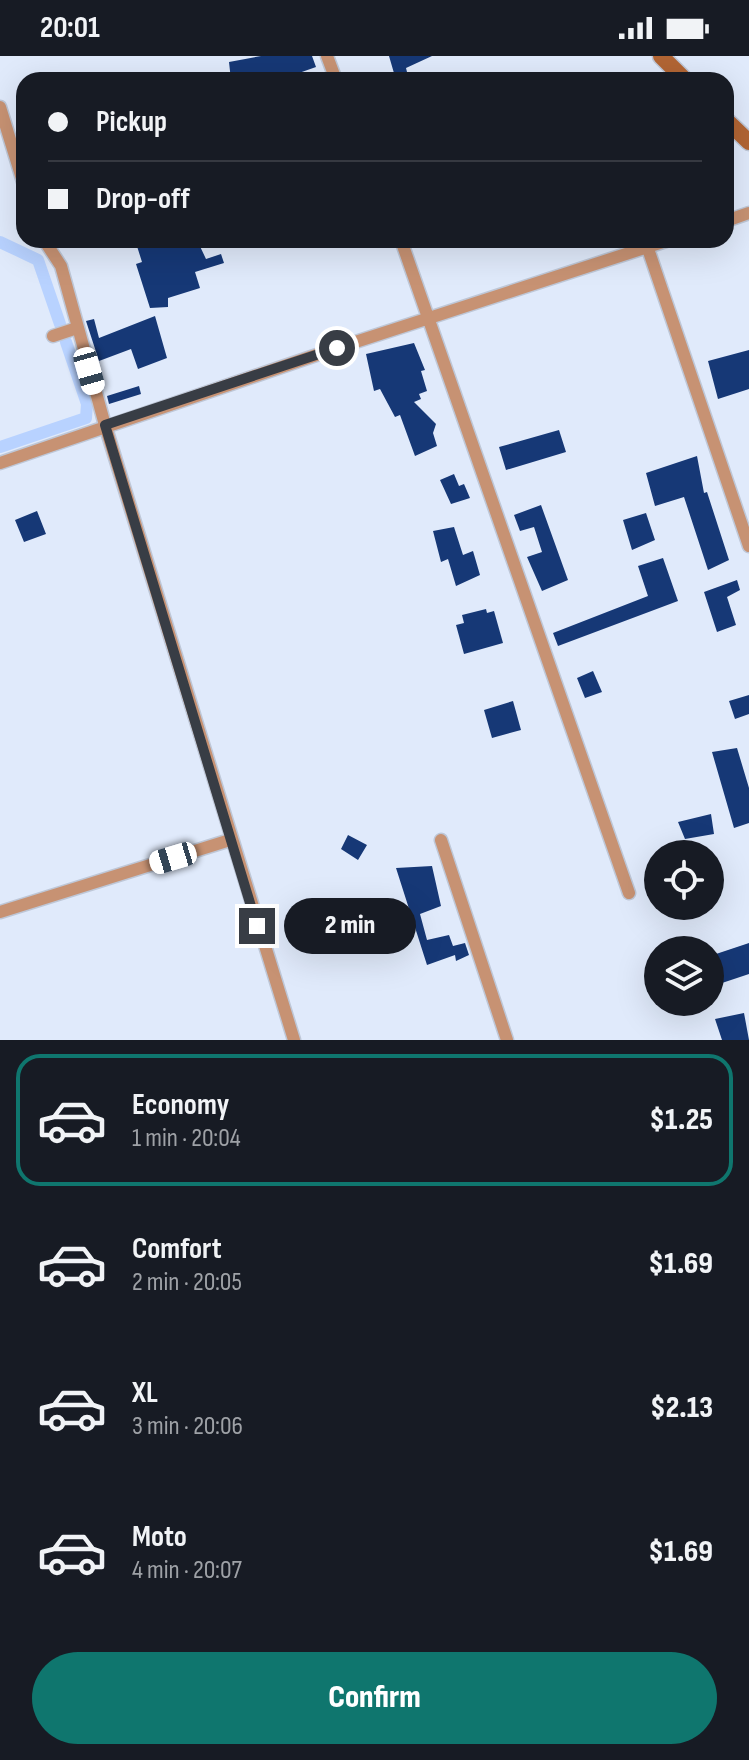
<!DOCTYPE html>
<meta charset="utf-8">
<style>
:root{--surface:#171b24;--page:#242831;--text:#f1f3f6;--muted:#9ea1a6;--line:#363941;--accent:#0f766e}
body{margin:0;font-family:"Sofia Sans Condensed",sans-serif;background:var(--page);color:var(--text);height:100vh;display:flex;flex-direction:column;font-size:30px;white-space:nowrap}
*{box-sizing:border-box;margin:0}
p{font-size:26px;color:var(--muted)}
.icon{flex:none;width:44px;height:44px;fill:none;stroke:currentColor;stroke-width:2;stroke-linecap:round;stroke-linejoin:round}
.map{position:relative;height:984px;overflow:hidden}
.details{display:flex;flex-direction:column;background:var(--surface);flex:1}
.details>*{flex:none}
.hud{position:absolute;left:16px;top:16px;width:718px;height:176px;border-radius:24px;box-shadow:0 8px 32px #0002;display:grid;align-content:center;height:176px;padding:0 32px;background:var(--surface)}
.tools{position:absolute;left:644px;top:784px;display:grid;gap:16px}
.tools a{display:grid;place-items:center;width:80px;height:80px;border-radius:50%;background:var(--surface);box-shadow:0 8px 32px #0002;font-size:40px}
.end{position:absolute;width:36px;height:36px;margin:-18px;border:10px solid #383d45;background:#fff;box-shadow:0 0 0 4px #fff}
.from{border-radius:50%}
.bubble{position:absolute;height:56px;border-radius:28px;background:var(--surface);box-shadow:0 8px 32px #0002;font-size:26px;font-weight:800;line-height:56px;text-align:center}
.car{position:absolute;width:24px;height:48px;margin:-24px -12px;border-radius:10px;box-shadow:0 0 6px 2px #0007;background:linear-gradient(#fff 24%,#345 0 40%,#fff 0 76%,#345 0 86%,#fff 0)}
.hud b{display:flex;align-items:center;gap:28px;height:76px;font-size:30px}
.hud b+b{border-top:2px solid var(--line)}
.hud i{width:20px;height:20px;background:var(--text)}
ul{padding:14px 0 0;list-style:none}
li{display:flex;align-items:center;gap:24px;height:132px;margin:0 16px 12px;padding:0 16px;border:4px solid transparent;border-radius:24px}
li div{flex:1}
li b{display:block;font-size:30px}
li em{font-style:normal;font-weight:800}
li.selected{border-color:var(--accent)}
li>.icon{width:72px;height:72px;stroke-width:1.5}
.primary-button{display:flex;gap:16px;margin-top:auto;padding:16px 32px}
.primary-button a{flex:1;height:92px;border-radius:48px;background:var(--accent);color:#fff;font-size:32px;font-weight:800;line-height:92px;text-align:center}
.status{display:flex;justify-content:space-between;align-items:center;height:56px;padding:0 40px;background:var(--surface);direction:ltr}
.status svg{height:22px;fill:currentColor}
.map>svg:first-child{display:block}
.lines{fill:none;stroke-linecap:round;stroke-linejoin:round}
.canal{stroke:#b8d2ff;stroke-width:12}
.building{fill:#163876}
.street-casing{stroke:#bec7d7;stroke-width:15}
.secondary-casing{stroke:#bec7d7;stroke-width:19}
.street{stroke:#c79273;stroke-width:12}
.secondary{stroke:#b26534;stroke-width:16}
.route{stroke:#383d45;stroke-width:10}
</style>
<div class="status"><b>20:01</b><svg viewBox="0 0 49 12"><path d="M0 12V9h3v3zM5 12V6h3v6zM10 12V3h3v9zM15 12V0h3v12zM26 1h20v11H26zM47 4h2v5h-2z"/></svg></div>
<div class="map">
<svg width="749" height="984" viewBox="0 0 749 984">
<rect width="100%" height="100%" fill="#e0eafb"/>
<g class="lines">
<path class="canal" d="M0,186L38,204L60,268
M0,391L86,362L87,348L66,286"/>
</g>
<path class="building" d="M261,0H312L316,11L279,24H231L229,6Z
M389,0H432L406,12L409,24H396Z
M146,184H197L206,203L221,198L224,207L195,216L200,232L168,242V251L150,252L136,208L142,206L136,187Z
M155,260L167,302L138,313L131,293L99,305L86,265L94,263L99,282Z
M414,287L425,314L421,315L427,335L419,338L421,343L414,346L436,368L433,377L437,390L415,400L400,359L395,361L380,333L374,335L366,298Z
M749,294V333L718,343L708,305Z
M139,330L141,338L109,348L107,340Z
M559,374L566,396L506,414L499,391Z
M697,400L704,437L707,436L729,504L708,514L684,441L655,450L646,417Z
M454,418L459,430L464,428L470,442L451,448L440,424Z
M541,449L568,524L542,535L527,501L542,496L534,471L520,475L514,459Z
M37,455L46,478L24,486L15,464Z
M646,457L655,484L632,494L623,464Z
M454,471L463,499L473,495L480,519L456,530L448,503L441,506L433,475Z
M663,502L678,545L558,590L553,577L648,540L638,510Z
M737,524L740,534L727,541L736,569L717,576L704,536Z
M486,553L487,557L494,555L503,587L464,598L456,569L464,567L462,559Z
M593,615L602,636L585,642L577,622Z
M749,639V658L735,663L729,645Z
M513,645L521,674L492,682L484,654Z
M737,692L749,732V767L734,772L712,696Z
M711,758L714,778L685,783L678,766Z
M348,779L367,789L358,804L341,793Z
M432,810L441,850L420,858L427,884L449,879L453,890L465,887L469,899L456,905L455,899L427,909L396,812Z
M749,887V918L710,931V900Z
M744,957L749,984H722L715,963Z"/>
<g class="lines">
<defs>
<path id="street" d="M327,0L336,24
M0,51L24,129
M726,165L749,157
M44,184L61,210L105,369L294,984
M401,184L629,837
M645,184L749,490
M53,280L77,272
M0,407L337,292L669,184
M441,784L507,984
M0,856L230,784"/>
<path id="secondary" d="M661,0L685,24
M726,64L749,86"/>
</defs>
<use href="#street" class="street-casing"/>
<use href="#secondary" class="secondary-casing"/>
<use href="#street" class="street"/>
<use href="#secondary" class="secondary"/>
</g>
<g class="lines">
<path class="route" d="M257,870L105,369L337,292"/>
</g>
</svg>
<div class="tools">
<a><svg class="icon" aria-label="locate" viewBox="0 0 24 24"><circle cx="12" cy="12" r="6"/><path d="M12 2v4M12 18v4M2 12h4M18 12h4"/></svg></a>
<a><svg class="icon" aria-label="layers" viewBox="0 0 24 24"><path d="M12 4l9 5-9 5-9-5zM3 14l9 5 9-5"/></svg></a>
</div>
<i class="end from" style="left:337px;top:292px"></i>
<i class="end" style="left:257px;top:870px"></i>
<div class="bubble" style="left:284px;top:842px;width:132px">2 min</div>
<i class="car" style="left:89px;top:315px;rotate:164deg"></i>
<i class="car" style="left:173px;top:802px;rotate:253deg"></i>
<div class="hud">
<b><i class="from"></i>Pickup</b>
<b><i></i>Drop-off</b>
</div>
</div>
<section class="details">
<ul>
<li class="selected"><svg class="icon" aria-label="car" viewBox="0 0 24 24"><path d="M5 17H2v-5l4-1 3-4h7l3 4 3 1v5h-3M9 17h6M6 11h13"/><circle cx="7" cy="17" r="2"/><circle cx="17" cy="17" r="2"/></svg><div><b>Economy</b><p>1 min · 20:04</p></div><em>$1.25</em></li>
<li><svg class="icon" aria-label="car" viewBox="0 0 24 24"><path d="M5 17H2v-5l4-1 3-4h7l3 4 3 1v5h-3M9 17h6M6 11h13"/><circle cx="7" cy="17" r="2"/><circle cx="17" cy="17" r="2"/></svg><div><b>Comfort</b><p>2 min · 20:05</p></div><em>$1.69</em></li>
<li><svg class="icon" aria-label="car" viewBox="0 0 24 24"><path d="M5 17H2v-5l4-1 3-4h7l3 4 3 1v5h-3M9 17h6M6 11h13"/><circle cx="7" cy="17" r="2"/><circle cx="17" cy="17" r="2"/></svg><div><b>XL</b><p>3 min · 20:06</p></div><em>$2.13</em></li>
<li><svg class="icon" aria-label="car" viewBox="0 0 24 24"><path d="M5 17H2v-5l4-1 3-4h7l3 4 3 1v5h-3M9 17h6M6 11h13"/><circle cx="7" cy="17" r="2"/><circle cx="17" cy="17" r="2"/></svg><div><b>Moto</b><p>4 min · 20:07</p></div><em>$1.69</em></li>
</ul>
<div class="primary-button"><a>Confirm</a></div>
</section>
